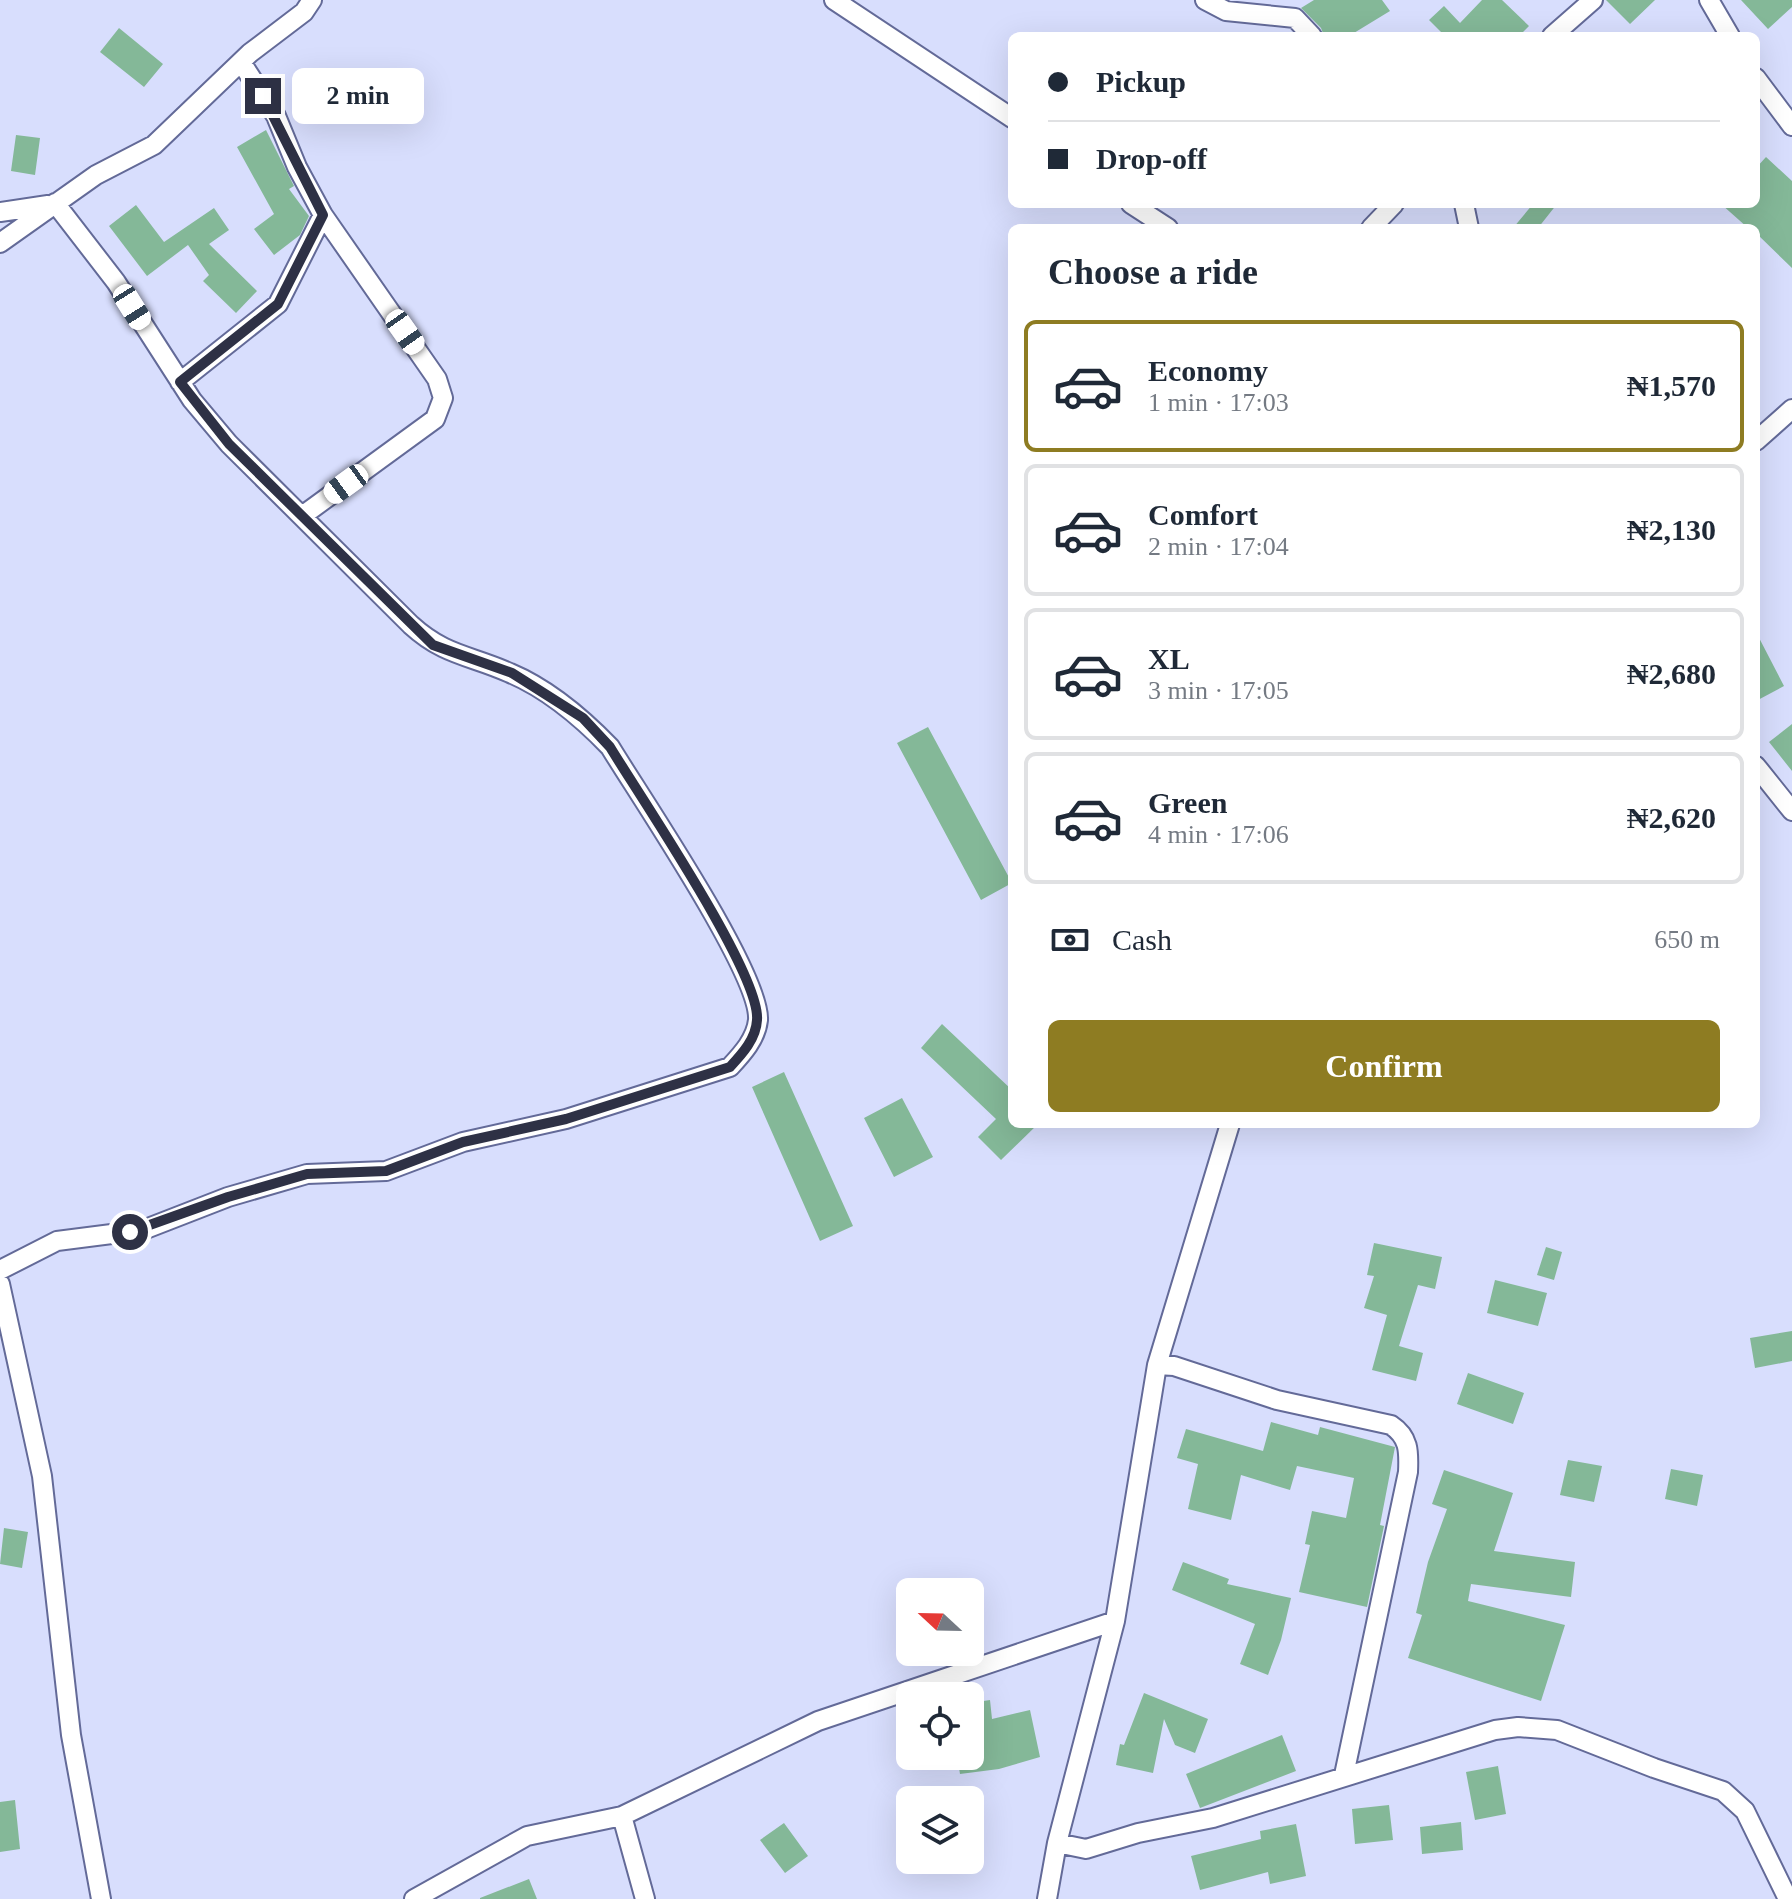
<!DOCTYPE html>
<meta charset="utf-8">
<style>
:root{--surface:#fff;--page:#f6f6f7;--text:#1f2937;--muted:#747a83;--line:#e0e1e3;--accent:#8e7c22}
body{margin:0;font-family:Georgia,serif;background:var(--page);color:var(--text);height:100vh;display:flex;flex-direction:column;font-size:30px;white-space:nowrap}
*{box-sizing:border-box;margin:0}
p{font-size:26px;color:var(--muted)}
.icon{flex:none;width:44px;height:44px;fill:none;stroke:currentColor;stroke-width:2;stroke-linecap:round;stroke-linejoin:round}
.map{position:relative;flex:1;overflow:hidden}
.drawer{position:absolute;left:1008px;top:224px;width:752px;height:904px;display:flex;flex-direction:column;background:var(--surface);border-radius:12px;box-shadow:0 8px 32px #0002}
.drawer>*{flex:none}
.hud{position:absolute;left:1008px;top:32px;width:752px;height:176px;border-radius:12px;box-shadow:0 8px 32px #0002;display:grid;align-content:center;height:176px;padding:0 40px;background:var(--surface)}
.needle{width:52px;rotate:292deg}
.controls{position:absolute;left:896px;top:1578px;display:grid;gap:16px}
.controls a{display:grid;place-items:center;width:88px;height:88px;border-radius:12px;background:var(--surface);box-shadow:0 8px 32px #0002;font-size:40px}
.end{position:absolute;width:36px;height:36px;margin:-18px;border:10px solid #2e3145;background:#fff;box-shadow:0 0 0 4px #fff}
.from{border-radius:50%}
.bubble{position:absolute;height:56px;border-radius:12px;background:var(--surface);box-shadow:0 8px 32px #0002;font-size:26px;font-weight:800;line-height:56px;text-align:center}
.car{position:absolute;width:24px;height:48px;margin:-24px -12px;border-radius:10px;box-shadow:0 0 6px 2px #0007;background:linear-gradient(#fff 24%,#345 0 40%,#fff 0 76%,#345 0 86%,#fff 0)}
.hud b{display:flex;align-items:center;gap:28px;height:76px;font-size:30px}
.hud b+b{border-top:2px solid var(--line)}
.hud i{width:20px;height:20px;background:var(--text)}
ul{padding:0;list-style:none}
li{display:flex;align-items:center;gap:24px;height:132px;margin:0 16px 12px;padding:0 24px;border:4px solid var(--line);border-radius:12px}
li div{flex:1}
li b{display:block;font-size:30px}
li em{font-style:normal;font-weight:800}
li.on{border-color:var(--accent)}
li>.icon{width:72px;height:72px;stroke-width:1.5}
h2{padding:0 40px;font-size:36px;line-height:96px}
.pay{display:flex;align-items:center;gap:20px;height:88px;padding:0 40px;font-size:30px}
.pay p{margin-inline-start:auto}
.action{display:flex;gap:16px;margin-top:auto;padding:16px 40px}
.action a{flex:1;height:92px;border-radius:12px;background:var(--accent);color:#fff;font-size:32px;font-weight:800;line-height:92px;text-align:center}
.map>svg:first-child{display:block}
.building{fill:#84b898}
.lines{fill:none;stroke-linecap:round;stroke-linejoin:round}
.minor-casing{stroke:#636a98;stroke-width:22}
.minor{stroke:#fff;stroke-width:18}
.route{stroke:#2e3145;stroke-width:10}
</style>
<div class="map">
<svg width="1792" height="1899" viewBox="0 0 1792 1899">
<rect width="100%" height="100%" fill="#d8defd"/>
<path class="building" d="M1314,0H1382L1390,11L1349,36H1324L1321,28L1301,8Z
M1482,0H1502L1529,26L1519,36H1445L1429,20L1444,6L1460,23Z
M1606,0H1655L1630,24Z
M1741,0H1792V7L1768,29Z
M119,28L163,64L144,87L100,52Z
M266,130L294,186L289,189L309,216L300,235L274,255L254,229L274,214L237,147Z
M16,135L40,138L35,175L11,171Z
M1766,157L1792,181V268L1756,233V228H1748L1721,204H1756V168Z
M1533,204H1557L1538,228H1513Z
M136,205L164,242L214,208L229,230L209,244L257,291L236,313L203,281L209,275L188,245L147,276L109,226Z
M1756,632L1784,686L1756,701Z
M1792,724V771L1769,742Z
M928,727L1012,883L981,900L897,743Z
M942,1024L1012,1090V1124H1038L1001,1160L978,1137L996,1119L921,1048Z
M784,1072L853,1226L820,1241L752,1087Z
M902,1098L933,1157L894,1177L864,1118Z
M1374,1243L1442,1257L1435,1289L1418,1285L1399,1346L1423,1353L1416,1381L1372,1370L1387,1315L1364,1308L1374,1276L1367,1275Z
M1546,1247L1562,1252L1554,1280L1537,1275Z
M1495,1280L1547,1293L1538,1326L1487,1313Z
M1792,1331V1361L1755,1368L1750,1338Z
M1468,1373L1524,1393L1513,1424L1457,1404Z
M1271,1422L1318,1435L1320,1427L1395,1447L1380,1525L1384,1526L1367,1607L1299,1592L1310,1545L1305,1544L1312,1511L1346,1518L1354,1478L1297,1466L1290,1490L1241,1475L1231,1520L1188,1509L1198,1464L1177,1458L1186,1429L1263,1451Z
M1568,1460L1602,1466L1594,1502L1560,1495Z
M1671,1469L1703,1475L1697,1506L1665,1499Z
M1444,1470L1513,1493L1494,1551L1575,1562L1571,1597L1471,1584L1468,1601L1565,1625L1541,1701L1408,1658L1422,1615L1416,1613L1428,1562L1447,1509L1432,1504Z
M4,1528L28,1532L22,1568L0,1564Z
M1183,1562L1229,1579L1227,1584L1291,1598L1281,1640L1268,1675L1240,1664L1255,1624L1172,1590Z
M1144,1693L1208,1719L1195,1753L1175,1745L1164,1719L1153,1773L1116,1765L1120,1744L1124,1745Z
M990,1700L992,1719L1030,1710L1040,1757L999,1769L960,1774L957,1756H970V1703Z
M1282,1735L1296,1771L1200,1808L1186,1774Z
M1498,1766L1506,1814L1475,1820L1466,1772Z
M15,1800L20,1849L0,1852V1802Z
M1389,1805L1393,1840L1355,1844L1352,1809Z
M1461,1822L1463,1850L1422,1854L1420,1827Z
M784,1823L808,1856L785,1873L760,1840Z
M1296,1824L1306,1876L1270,1884L1268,1872L1200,1890L1191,1856L1261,1839L1260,1831Z
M529,1879L537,1899H480V1898Z"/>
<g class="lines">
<defs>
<path id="minor" d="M834,0L1012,118
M1205,0L1226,11L1295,18L1312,36
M1709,0L1730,36
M1552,36L1593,0
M241,62L276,116L297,167L323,215L437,379L443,398L435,419L302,516
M1756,78L1792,126
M1131,204L1168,228
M1464,204L1469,228
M0,212L48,205
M1371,228L1394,204
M0,243L96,175L154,145L250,53L304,12L312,0
M180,382L278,304L323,215
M1756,441L1792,409
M1756,766L1792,811
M0,1270L57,1241L143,1230L228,1197L307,1174L386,1171L463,1142L566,1119L730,1067C742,1054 756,1039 758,1020C761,974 639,795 610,747C582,718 548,689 510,673C470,655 445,656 411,625L229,444L192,400L116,282L55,203
M0,1284L42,1476L71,1735L101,1899
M1157,1365L1174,1366L1277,1400L1391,1425C1409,1437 1409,1451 1408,1472L1344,1775
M622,1816L645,1899
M1057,1843L1086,1849L1138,1833L1213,1818L1495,1730L1518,1727L1557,1730L1654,1768L1723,1791L1745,1811L1788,1899
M414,1899L527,1836L622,1816L818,1721L1115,1621
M1047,1899L1057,1843L1115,1621L1157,1365L1230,1124"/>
</defs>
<use href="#minor" class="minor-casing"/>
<use href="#minor" class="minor"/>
</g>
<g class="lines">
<path class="route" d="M130,1232L228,1197L307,1174L386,1171L463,1142L566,1119L730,1067C742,1054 756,1039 757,1020C761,974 639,795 610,747L583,718L512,673L433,645L229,444L180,382L278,304L323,215L263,96"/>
</g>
</svg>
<div class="controls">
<a><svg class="needle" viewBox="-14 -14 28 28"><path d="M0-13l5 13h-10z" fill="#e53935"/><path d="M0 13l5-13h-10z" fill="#747a83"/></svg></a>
<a><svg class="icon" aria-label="locate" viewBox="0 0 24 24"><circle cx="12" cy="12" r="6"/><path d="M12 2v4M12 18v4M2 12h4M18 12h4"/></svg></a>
<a><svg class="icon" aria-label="layers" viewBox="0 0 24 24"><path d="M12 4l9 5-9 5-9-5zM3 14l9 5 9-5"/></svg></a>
</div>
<i class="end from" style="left:130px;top:1232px"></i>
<i class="end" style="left:263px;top:96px"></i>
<div class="bubble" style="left:292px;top:68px;width:132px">2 min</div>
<i class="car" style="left:132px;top:307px;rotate:148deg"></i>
<i class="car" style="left:405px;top:332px;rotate:145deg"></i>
<i class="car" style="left:346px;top:484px;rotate:234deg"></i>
<div class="hud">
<b><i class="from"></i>Pickup</b>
<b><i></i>Drop-off</b>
</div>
<section class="drawer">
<h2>Choose a ride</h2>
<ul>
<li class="on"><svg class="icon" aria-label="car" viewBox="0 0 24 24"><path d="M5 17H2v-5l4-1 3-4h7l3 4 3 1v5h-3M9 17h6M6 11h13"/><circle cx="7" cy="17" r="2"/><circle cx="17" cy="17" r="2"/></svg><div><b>Economy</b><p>1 min · 17:03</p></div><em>₦1,570</em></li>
<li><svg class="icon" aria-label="car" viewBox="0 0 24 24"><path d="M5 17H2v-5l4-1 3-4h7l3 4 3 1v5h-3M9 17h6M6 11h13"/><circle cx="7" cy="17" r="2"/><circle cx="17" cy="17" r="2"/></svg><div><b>Comfort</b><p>2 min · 17:04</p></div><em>₦2,130</em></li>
<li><svg class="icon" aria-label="car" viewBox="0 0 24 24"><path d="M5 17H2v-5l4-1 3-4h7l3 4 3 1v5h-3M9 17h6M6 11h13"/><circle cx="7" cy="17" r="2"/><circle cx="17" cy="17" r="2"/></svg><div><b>XL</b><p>3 min · 17:05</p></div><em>₦2,680</em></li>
<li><svg class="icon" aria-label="car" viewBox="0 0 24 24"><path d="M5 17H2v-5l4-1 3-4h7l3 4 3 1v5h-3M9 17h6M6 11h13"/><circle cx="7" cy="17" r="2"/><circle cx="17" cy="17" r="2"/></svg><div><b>Green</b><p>4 min · 17:06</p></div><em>₦2,620</em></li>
</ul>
<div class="pay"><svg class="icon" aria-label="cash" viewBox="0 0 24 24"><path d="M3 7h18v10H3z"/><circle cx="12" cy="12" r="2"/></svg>Cash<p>650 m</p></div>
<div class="action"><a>Confirm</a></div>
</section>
</div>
